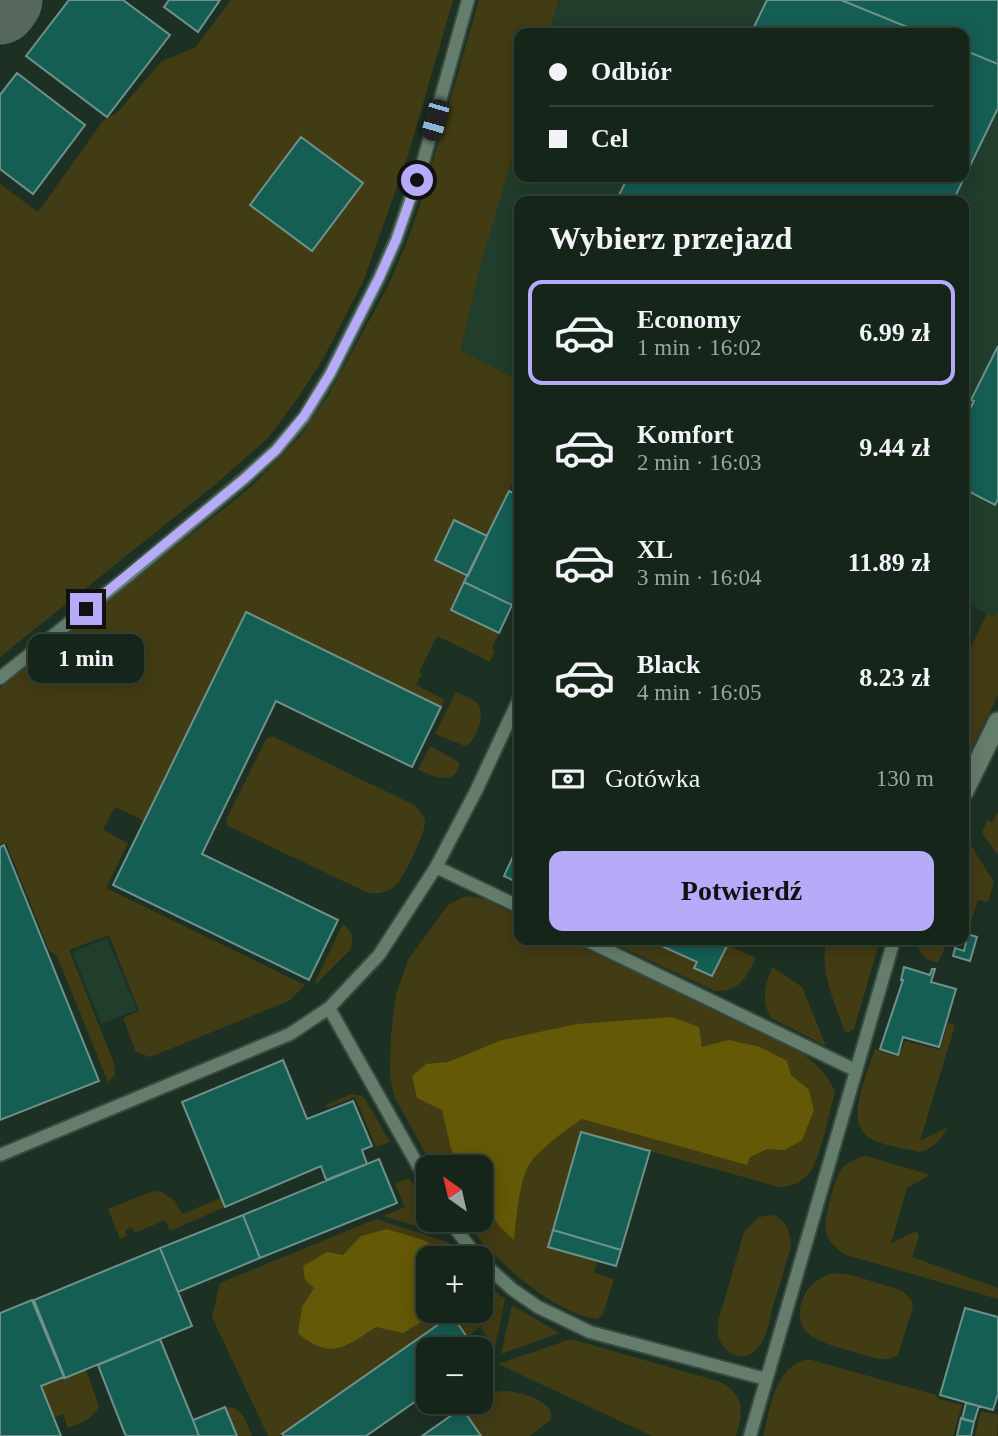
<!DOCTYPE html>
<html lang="pl">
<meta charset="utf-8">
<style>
:root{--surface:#15251a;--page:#1e2d23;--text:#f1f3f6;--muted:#9da5a2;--line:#344239;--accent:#b6abf8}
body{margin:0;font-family:"Times New Roman",serif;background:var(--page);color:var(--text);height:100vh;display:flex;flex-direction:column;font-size:26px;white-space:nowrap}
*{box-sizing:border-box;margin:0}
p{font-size:23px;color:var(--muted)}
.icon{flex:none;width:38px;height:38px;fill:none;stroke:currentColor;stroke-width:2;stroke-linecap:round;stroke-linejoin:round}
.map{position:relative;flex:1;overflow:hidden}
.details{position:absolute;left:514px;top:196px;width:455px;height:749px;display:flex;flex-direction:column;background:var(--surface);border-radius:14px;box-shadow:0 4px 18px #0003,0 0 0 2px var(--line)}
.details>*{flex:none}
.guide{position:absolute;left:514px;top:28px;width:455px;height:154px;border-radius:14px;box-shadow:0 4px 18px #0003,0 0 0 2px var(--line);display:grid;align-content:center;height:154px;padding:0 35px;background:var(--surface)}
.needle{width:46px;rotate:326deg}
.fabs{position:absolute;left:416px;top:1155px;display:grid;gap:14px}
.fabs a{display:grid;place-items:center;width:77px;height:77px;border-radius:14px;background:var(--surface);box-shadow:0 4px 18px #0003,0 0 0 2px var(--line);font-size:35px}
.end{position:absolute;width:32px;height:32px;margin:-16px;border:9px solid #b6abf8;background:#111;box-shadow:0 0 0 4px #111}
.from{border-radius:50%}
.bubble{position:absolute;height:49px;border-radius:14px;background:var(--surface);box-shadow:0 4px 18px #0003,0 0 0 2px var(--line);font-size:23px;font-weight:600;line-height:49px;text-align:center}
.car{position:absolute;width:21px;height:42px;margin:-21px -10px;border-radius:9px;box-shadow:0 0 5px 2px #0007;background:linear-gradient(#222 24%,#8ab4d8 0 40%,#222 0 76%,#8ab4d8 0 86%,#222 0)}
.guide b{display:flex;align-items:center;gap:24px;height:66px;font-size:26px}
.guide b+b{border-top:2px solid var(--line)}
.guide i{width:18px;height:18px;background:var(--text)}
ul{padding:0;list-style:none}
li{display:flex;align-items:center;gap:21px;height:105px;margin:0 14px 10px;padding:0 21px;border:4px solid transparent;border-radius:14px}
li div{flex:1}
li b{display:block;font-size:26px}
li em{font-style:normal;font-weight:600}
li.current{border-color:var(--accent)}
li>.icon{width:63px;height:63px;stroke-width:1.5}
h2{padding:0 35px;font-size:32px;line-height:84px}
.pay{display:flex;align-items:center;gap:18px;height:77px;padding:0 35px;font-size:26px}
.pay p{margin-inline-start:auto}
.primary-button{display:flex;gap:14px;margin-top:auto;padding:14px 35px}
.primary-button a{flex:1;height:80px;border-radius:14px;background:var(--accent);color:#111;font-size:28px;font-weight:600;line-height:80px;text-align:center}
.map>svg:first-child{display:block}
.built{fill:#213d2b}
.green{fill:#423c14}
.forest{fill:#645906}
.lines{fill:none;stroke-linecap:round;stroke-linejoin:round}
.taxiway{stroke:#56685c;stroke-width:75}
.building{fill:#155e54;stroke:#70918b;stroke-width:2}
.service-casing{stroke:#384b3f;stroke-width:16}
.minor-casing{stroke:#384b3f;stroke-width:23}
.service{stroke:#657d6c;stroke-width:12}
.minor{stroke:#657d6c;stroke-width:19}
.route{stroke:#b6abf8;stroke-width:9}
</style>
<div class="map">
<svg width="998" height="1436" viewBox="0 0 998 1436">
<rect width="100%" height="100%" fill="#1c3123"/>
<path class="built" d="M559,0H998V619L964,602V201H520V381L461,352L480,267L520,133V177H964V33H549Z
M107,938L137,1010L101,1024L72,952Z"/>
<path class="green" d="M231,0H453L407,159L363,282L324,357L300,395L269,437L216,484L0,657V184L38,212L102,122L107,117L116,114L162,61L196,47Z
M479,0H559L549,33H520V133L480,267L461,351L520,381V459L509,492L487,536L454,520L435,559L468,576L451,610L499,633L492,648L495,650L490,662L437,636L419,672L422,674L416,685L445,700L441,707L246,612L144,821L115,807L103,830L128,843L106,888L305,985L289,1001L150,1057L136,1052L123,1018L139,1011L109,935L69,950L114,1063L115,1075L108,1082L57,956L49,950L6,843L0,844V688L252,486L300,437L328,396L388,286L405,247L420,205Z
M998,612V695L964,764V662L987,613L995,617Z
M456,692C462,695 471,698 476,702C487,713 477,741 465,746L435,734Z
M272,736L414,805C419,810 425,815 425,823C425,833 404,877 397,884C389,893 376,895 366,892L228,826L226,820L266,739Z
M430,746L459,762C459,787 432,776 418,770Z
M998,812V855L982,833L987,820L992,823Z
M964,842L972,847L994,882L988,902L978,900L969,929L964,928Z
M466,896L484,899L520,917V940H568L803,1054C816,1063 830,1077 835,1093C829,1112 820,1161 809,1174C800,1183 792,1187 779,1187L650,1151L597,1261L594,1273L614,1279L603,1314L597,1319C555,1314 499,1263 473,1232L482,1224L479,1220H481V1167H433L394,1096L390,1076L391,1034L396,994L408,960L448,905Z
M343,924C352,931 355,939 350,950L316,984L315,982Z
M606,940H653L657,944L697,962L695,968L711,976L728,945L756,958C746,978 739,992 715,991Z
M827,940H880L854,1029L847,1033L844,1030C835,1002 818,970 827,940Z
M923,940H948L938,963L926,959L918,949Z
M772,967L802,987L826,1046L771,1018C760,1001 766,984 772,967Z
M948,1023L955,1025L920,1141L948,1127C941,1139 933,1149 920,1152C904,1148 880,1146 867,1136C845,1120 868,1071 875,1049L898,1057L905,1041L940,1050Z
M351,1094L362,1096L366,1100L390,1142L376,1147L355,1097L327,1108L326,1105Z
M866,1156L928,1174L927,1177L907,1188L891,1243L917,1231L919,1237L912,1257L998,1288V1299L846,1255C837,1250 828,1242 826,1231C823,1220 835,1177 842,1168C849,1161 856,1158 866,1156Z
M409,1178L429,1212V1220H433L443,1234L383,1216L405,1207L395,1184Z
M160,1191L175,1201L182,1214L221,1198L225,1207L170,1231L165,1220L135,1233L132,1227L125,1230L127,1236L120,1239L108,1209L151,1192Z
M773,1215C786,1220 791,1232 791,1246C785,1267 779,1288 772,1309C770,1319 768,1331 763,1340C748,1371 713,1353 718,1322L744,1232L759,1217Z
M376,1219L448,1242L461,1258H429V1311H481V1280L505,1299L495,1348L480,1327L470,1335L477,1344L474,1347L452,1315L279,1436H268L212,1317L220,1283Z
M833,1273L852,1275L903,1291L912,1301L913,1307L898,1355C884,1365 867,1355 851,1351C824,1343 791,1337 802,1301C807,1286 819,1277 833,1273Z
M512,1305L559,1333L501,1354Z
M571,1339L721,1382C746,1397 743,1411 736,1436H652L498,1364Z
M808,1359L936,1395L939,1399L962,1405L953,1436H763C771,1407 774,1367 808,1359Z
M86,1370L99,1406C93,1419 81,1423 68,1428L63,1414L53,1418L41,1386Z
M508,1391C523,1393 542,1398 551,1411V1419L530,1436H481L462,1408L473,1402H481V1396L492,1392Z
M225,1407C243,1406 246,1422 252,1436H237Z
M981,1411L998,1415L997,1436H975Z"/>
<path class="forest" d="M672,1017L699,1027L702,1047L729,1040L760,1047L787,1061L791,1075L809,1090L814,1110L802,1140L785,1150L767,1149L750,1157L747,1165L582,1119C568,1128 537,1151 529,1165C519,1181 516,1221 514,1240L500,1227L481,1199V1167H462L451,1149L442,1110L417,1098L412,1076L426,1064L448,1062L502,1040L577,1024Z
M387,1229L426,1241L448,1258H429V1311H439L403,1333L376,1327C345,1347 331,1361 298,1333L302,1307L314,1288L305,1280L303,1266L327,1252L343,1255L361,1236Z"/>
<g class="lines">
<path class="taxiway" d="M0,7L5,0"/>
</g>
<path class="building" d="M69,0H123L170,35L107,117L26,56Z
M169,0H220L198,32L164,7Z
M767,0H841L922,33H751Z
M841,0H998V64L964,50V33H922Z
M964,50L998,64V108L953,201H616L628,177H964Z
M17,73L85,125L33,194L0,169V95Z
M301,137L363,183L312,251L250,205Z
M998,346V499L995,505L964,489V421L974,401L971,400Z
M509,491L520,496V589L512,605L464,582Z
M454,520L487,536L468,576L435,560Z
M464,582L512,605L499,633L451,610Z
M246,612L441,707L412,767L276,701L202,854L338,920L309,980L113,885Z
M520,841V884L504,876Z
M4,845L99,1081L0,1120V847Z
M964,933L977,937L970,961L953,956L955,948L964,951L966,943L957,940H964Z
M656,940H730L712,976L694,968L697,962L655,943Z
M904,967L930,975L932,969H935L931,982L956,989L939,1047L903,1037L898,1055L880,1049L903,980H901Z
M283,1060L307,1119L353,1101L372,1146L362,1150L367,1164L326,1180L321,1166L225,1207L182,1102Z
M581,1132L650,1151L621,1250L553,1230Z
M379,1159L397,1203L260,1258L243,1215Z
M243,1215L260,1258L178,1292L160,1248Z
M553,1230L621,1250L616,1266L548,1247Z
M160,1248L192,1326L65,1378L34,1300Z
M32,1300L64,1377L41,1386L61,1436H0V1313Z
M965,1308L998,1317V1394L993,1410L940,1395Z
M452,1315L475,1349H429V1392L366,1436H284L282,1434Z
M160,1339L193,1420L199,1436H126L123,1429L98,1365Z
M966,1403L979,1406L974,1422L962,1419Z
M225,1407L237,1436H199L193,1420Z
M462,1408L481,1436H422Z
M961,1418L974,1422L971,1436H957Z"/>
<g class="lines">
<defs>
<path id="service" d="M0,678L129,575L244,479L276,450L304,417L330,374L379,278L396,240L423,162L468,0
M436,867L520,907
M586,940L855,1070
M329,1008L429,1185
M0,1155L290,1034L329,1008L379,955L436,867L476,791L520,697
M449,1220L478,1258
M481,1261L512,1289L538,1307L590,1332L766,1379
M750,1436L894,940"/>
<path id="minor" d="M964,791L998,722"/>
</defs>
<use href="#service" class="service-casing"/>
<use href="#minor" class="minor-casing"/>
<use href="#service" class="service"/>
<use href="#minor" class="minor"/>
</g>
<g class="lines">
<path class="route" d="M86,609L244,479L276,450L304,416L330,374L379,278L396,240L417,180"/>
</g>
</svg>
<div class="fabs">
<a><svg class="needle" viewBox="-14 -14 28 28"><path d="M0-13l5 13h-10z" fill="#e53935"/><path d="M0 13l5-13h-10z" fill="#9da5a2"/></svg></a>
<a>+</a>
<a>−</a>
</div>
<i class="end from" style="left:417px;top:180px"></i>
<i class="end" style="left:86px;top:609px"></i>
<div class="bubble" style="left:28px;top:634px;width:116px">1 min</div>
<i class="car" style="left:435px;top:120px;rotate:196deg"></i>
<div class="guide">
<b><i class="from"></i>Odbiór</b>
<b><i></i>Cel</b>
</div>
<section class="details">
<h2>Wybierz przejazd</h2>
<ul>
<li class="current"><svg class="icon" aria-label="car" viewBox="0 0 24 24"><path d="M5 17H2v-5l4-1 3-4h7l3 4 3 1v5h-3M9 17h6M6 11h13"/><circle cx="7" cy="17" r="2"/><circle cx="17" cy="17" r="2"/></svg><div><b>Economy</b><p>1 min · 16:02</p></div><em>6.99 zł</em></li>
<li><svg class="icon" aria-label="car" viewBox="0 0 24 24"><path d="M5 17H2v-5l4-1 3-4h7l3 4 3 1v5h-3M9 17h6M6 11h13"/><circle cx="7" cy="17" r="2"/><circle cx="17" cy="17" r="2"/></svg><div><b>Komfort</b><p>2 min · 16:03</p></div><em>9.44 zł</em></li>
<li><svg class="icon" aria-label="car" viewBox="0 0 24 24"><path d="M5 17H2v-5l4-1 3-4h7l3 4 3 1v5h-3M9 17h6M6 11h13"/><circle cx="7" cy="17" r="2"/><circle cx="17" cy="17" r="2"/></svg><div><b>XL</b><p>3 min · 16:04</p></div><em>11.89 zł</em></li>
<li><svg class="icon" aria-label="car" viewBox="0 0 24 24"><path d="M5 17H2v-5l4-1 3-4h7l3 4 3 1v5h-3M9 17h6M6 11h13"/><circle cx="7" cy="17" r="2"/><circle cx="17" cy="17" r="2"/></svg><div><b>Black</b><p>4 min · 16:05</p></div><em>8.23 zł</em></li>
</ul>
<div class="pay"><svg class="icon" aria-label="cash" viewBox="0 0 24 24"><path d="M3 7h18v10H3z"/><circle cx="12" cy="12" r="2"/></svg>Gotówka<p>130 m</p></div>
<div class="primary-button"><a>Potwierdź</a></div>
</section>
</div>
